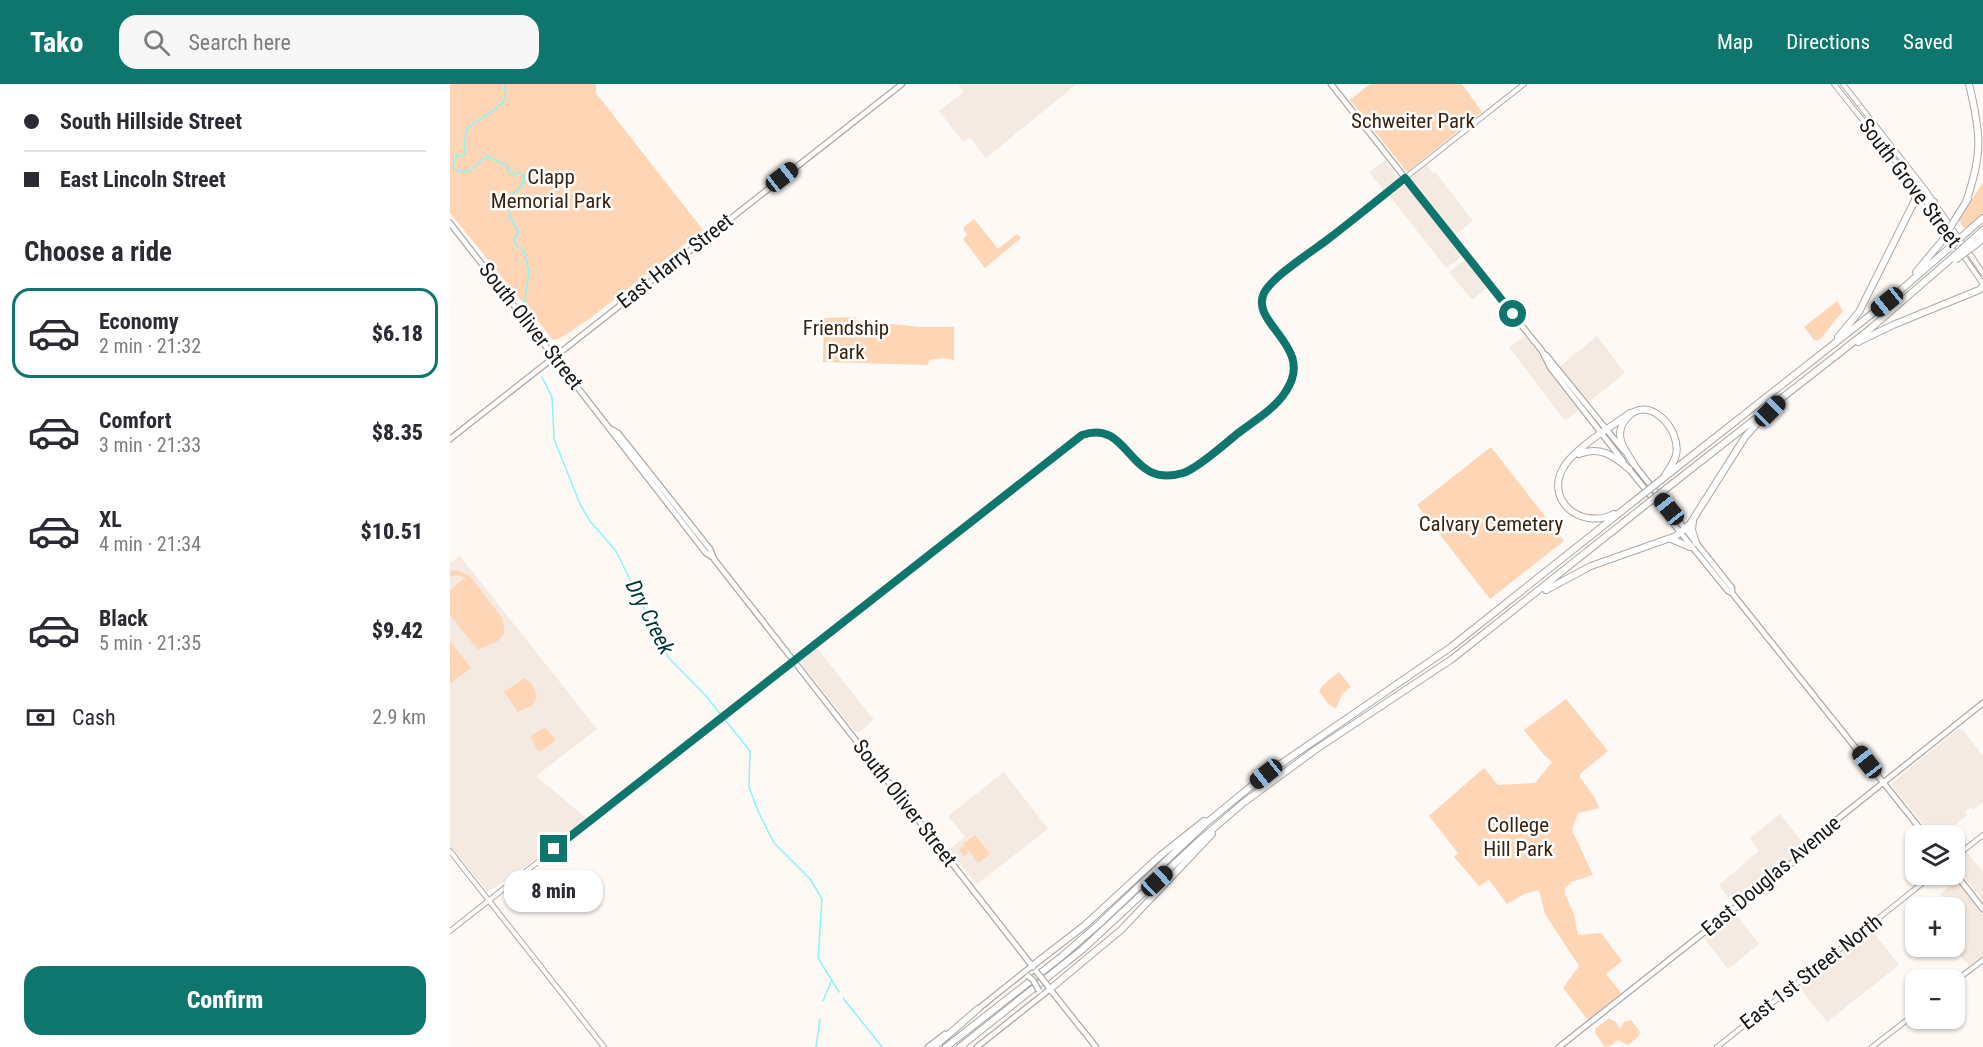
<!DOCTYPE html>
<meta charset="utf-8">
<style>
:root{--surface:#fff;--page:#f7f7f7;--text:#2b2b33;--muted:#7c7c81;--line:#e1e1e2;--accent:#0f766e}
body{margin:0;font-family:"Roboto Condensed",sans-serif;background:var(--page);color:var(--text);height:100vh;display:flex;flex-direction:column;font-size:22px;white-space:nowrap}
*{box-sizing:border-box;margin:0}
p{font-size:20px;color:var(--muted)}
.icon{flex:none;width:33px;height:33px;fill:none;stroke:currentColor;stroke-width:2;stroke-linecap:round;stroke-linejoin:round}
.map{position:relative;flex:1;overflow:hidden}
.panel{display:flex;flex-direction:column;background:var(--surface);width:450px}
.panel>*{flex:none}
.banner{display:grid;align-content:center;height:132px;padding:0 24px;background:var(--surface)}
.fabs{position:absolute;left:1455px;top:741px;display:grid;gap:12px}
.fabs a{display:grid;place-items:center;width:60px;height:60px;border-radius:12px;background:var(--surface);box-shadow:0 2px 4px #0004;font-size:30px}
.end{position:absolute;width:27px;height:27px;margin:-14px;border:8px solid #0f766e;background:#fff;box-shadow:0 0 0 3px #fff}
.from{border-radius:50%}
.bubble{position:absolute;height:42px;border-radius:18px;background:var(--surface);box-shadow:0 2px 4px #0004;font-size:20px;font-weight:800;line-height:42px;text-align:center}
.car{position:absolute;width:18px;height:36px;margin:-18px -9px;border-radius:8px;box-shadow:0 0 4px 2px #0007;background:linear-gradient(#222 24%,#8ab4d8 0 40%,#222 0 76%,#8ab4d8 0 86%,#222 0)}
.banner b{display:flex;align-items:center;gap:21px;height:57px;font-size:22px}
.banner b+b{border-top:2px solid var(--line)}
.banner i{width:15px;height:15px;background:var(--text)}
ul{padding:0;list-style:none}
li{display:flex;align-items:center;gap:18px;height:90px;margin:0 12px 9px;padding:0 12px;border:3px solid transparent;border-radius:18px}
li div{flex:1}
li b{display:block;font-size:22px}
li em{font-style:normal;font-weight:800}
li.active{border-color:var(--accent)}
li>.icon{width:54px;height:54px;stroke-width:1.5}
h2{padding:0 24px;font-size:27px;line-height:72px}
.pay{display:flex;align-items:center;gap:15px;height:66px;padding:0 24px;font-size:22px}
.pay p{margin-inline-start:auto}
.action{display:flex;gap:12px;margin-top:auto;padding:12px 24px}
.action a{flex:1;height:69px;border-radius:18px;background:var(--accent);color:#fff;font-size:24px;font-weight:800;line-height:69px;text-align:center}
header{display:flex;align-items:center;gap:36px;box-sizing:border-box;height:84px;padding:0 30px;background:var(--accent);color:#fff}
header strong{font-size:28px}
nav{display:flex;gap:33px;margin-inline-start:auto;font-size:21px}
.search{width:420px;height:54px;background:var(--page);display:flex;align-items:center;gap:15px;box-sizing:border-box;padding:0 21px;border-radius:18px;color:var(--muted);font-size:22px}
main{display:flex;flex:1;min-height:0}
.map>svg:first-child{display:block}
.built{fill:#f5eae1}
.green{fill:#fed5b5}
.lines{fill:none;stroke-linecap:round;stroke-linejoin:round}
.stream{stroke:#8af5f6;stroke-width:1.5}
.minor-casing{stroke:#aca8a4;stroke-width:6}
.major-casing{stroke:#aca8a4;stroke-width:7}
.highway-casing{stroke:#aca8a4;stroke-width:8}
.minor{stroke:#fff;stroke-width:4}
.major{stroke:#fff;stroke-width:4.5}
.highway{stroke:#fff;stroke-width:6}
.major-bridge-casing{stroke:#aca8a4;stroke-width:7;stroke-linecap:butt}
.highway-bridge-casing{stroke:#aca8a4;stroke-width:8;stroke-linecap:butt}
.major-bridge{stroke:#fff;stroke-width:4.5}
.highway-bridge{stroke:#fff;stroke-width:6}
.route{stroke:#0f766e;stroke-width:8}
.labels{text-anchor:middle;dominant-baseline:central;stroke-width:5;stroke-linejoin:round;paint-order:stroke}
.park-label{font-size:21px;fill:#3c230d;stroke:#fff}
.street-label{font-size:21px;fill:#181715;stroke:#fff}
.water-label{font-size:22px;font-style:italic;fill:#003436;stroke:#fff}
</style>
<header>
<strong>Tako</strong>
<div class="search"><svg class="icon" aria-label="search" viewBox="0 0 24 24"><circle cx="10" cy="10" r="6"/><path d="M15 15l6 6"/></svg>Search here</div>
<nav><a>Map</a><a>Directions</a><a>Saved</a></nav>
</header>
<main>
<section class="panel">
<div class="banner">
<b><i class="from"></i>South Hillside Street</b>
<b><i></i>East Lincoln Street</b>
</div>
<h2>Choose a ride</h2>
<ul>
<li class="active"><svg class="icon" aria-label="car" viewBox="0 0 24 24"><path d="M5 17H2v-5l4-1 3-4h7l3 4 3 1v5h-3M9 17h6M6 11h13"/><circle cx="7" cy="17" r="2"/><circle cx="17" cy="17" r="2"/></svg><div><b>Economy</b><p>2 min · 21:32</p></div><em>$6.18</em></li>
<li><svg class="icon" aria-label="car" viewBox="0 0 24 24"><path d="M5 17H2v-5l4-1 3-4h7l3 4 3 1v5h-3M9 17h6M6 11h13"/><circle cx="7" cy="17" r="2"/><circle cx="17" cy="17" r="2"/></svg><div><b>Comfort</b><p>3 min · 21:33</p></div><em>$8.35</em></li>
<li><svg class="icon" aria-label="car" viewBox="0 0 24 24"><path d="M5 17H2v-5l4-1 3-4h7l3 4 3 1v5h-3M9 17h6M6 11h13"/><circle cx="7" cy="17" r="2"/><circle cx="17" cy="17" r="2"/></svg><div><b>XL</b><p>4 min · 21:34</p></div><em>$10.51</em></li>
<li><svg class="icon" aria-label="car" viewBox="0 0 24 24"><path d="M5 17H2v-5l4-1 3-4h7l3 4 3 1v5h-3M9 17h6M6 11h13"/><circle cx="7" cy="17" r="2"/><circle cx="17" cy="17" r="2"/></svg><div><b>Black</b><p>5 min · 21:35</p></div><em>$9.42</em></li>
</ul>
<div class="pay"><svg class="icon" aria-label="cash" viewBox="0 0 24 24"><path d="M3 7h18v10H3z"/><circle cx="12" cy="12" r="2"/></svg>Cash<p>2.9 km</p></div>
<div class="action"><a>Confirm</a></div>
</section>
<div class="map">
<svg width="1533" height="963" viewBox="0 0 1533 963">
<rect width="100%" height="100%" fill="#fef9f5"/>
<path class="built" d="M508,0H627L536,74L520,54L513,58L489,27L514,8Z
M935,76L949,95L934,107L919,88Z
M977,81L982,88L986,89L1023,137L1005,151L963,96V92Z
M952,101H955L1011,170L1010,174L996,184L939,111Z
M1015,176L1038,203L1022,216L999,188Z
M1074,252L1077,253L1127,322V327L1115,337L1059,263Z
M1147,252L1175,289L1139,318L1109,283Z
M10,472L147,645L86,692L136,734L94,770L38,808L0,762V479Z
M367,564L424,636L409,648L405,647L353,582V576Z
M1508,645L1513,646L1533,672V718L1523,726L1521,723L1515,727L1517,731L1503,743L1517,761L1505,771L1504,752L1482,751L1441,700Z
M554,688L598,745L527,800L499,766L515,753L498,732Z
M1330,730L1353,759V761L1340,776L1285,819H1282L1269,801L1309,767L1300,754Z
M1516,767L1533,788V817L1505,780V777Z
M1507,797L1533,831V872L1519,882L1503,863L1504,824L1501,823L1490,810Z
M1285,829L1309,860L1278,885L1254,854Z
M1420,844L1449,881L1377,938L1348,902L1349,900Z"/>
<path class="green" d="M0,0H146V9L253,146L138,236C128,241 112,256 103,256L0,129Z
M920,0H1012L1032,28L957,88L900,16Z
M1533,98V129L1515,145L1509,137Z
M524,135L548,165L567,150L571,154L535,184L513,155L517,151L513,144Z
M1387,217L1393,227L1372,253L1369,256H1364L1354,243Z
M405,233L407,237L472,243H504V276L494,274L479,276L478,281L373,278L374,234Z
M1041,363L1114,457L1040,515L967,421Z
M6,486L20,492L52,534C61,560 41,557 28,566L0,531V523L25,554L0,522V506L15,494L7,491L0,493V487Z
M0,557L21,584L0,600Z
M889,588L901,603L892,610L886,625L878,620L869,607L872,602Z
M74,594L82,600L87,612L82,622L68,628L54,608Z
M1116,615L1158,667L1131,689L1130,693L1145,714L1149,724L1128,729L1122,746L1143,791L1121,798L1115,804V810L1124,830L1128,851L1151,849L1172,877L1156,890L1171,909L1138,936L1113,904L1129,882L1095,830L1089,806L1074,810L1057,820L1039,796L1029,802L1004,773L1008,769L979,732L1034,684L1048,701L1085,699L1102,678L1094,671L1074,646Z
M96,644L106,656L92,667H88L80,653L91,645Z
M525,751L540,770L528,779L517,765V770L514,772L509,766L512,763L515,764L513,760Z
M1159,934L1166,938L1170,945L1174,938L1181,936L1190,948L1189,952L1178,961L1168,956L1162,961L1155,963L1145,949L1146,944Z"/>
<g class="lines">
<path class="stream" d="M56,0L54,4C65,22 27,33 17,45L14,60L15,70L11,73L7,70L3,83L7,87H20L36,72L58,82L59,88L63,91L68,88L74,92L75,96L67,107L60,111L57,121L60,128L59,132L69,148L64,155L67,162L74,167L79,187L74,222
M92,293L102,313L104,355L130,420L140,437L166,467L218,573L256,612L300,667L299,703L308,727L324,759L360,795L372,815L368,874L389,908
M393,914L432,963
M373,917L381,898
M366,963L370,935"/>
<defs>
<path id="minor" d="M1384,0L1465,102L1533,200
M1393,0L1475,105L1533,189
M0,767L154,963
M1504,774L1533,751
M0,847L632,351C671,338 674,379 702,389C712,393 724,392 734,389C747,385 823,324 834,311C837,308 839,303 841,299C856,258 800,237 814,209C819,198 832,191 841,184L1074,0
M1504,898L1533,876
M1267,963L1484,790
M1422,963L1466,929"/>
<path id="major" d="M881,0L1076,247L1092,267L1100,283L1173,377
M0,139C86,249 170,359 256,469L262,473
M1096,271L1174,367
M161,345L168,349L180,364L260,465L264,475L583,883
M0,355L452,0
M1183,379L1282,504V509
M1178,384L1278,507L1282,509L1476,752
M1504,788L1533,825
M599,904L646,963
M528,925L582,882
M478,963L495,950
M527,963L600,905
M1109,963L1343,778L1379,742L1533,619"/>
<path id="highway" d="M1465,102V116
M1516,118C1533,69 1531,50 1519,0
M1506,134L1518,115
M1517,148L1533,134
M1523,155L1533,146
M1528,159L1533,154
M1466,188L1492,157
M1388,253L1409,228L1465,116L1472,113L1484,118
M1408,258L1443,241L1529,206L1533,202
M1129,370C1150,362 1163,371 1179,385
M1184,380C1174,365 1163,351 1176,335C1197,308 1232,345 1226,371C1224,379 1220,384 1215,391
M1211,396L1437,218L1498,165
M1217,404L1420,245L1503,173
M1164,430C1128,447 1093,413 1115,381C1128,362 1161,343 1180,329
M1243,437L1242,446L1246,459
M1221,455L1240,463
M1096,506L1141,482L1226,452L1240,440L1295,353L1311,335
M582,882L635,841L710,772L754,737
M600,905L671,846L762,750
M484,963L528,925
M496,963L611,873L649,840L755,740L816,690L1001,563L1187,415
M510,963L633,865L750,756L793,719L865,666L1002,575L1193,423"/>
</defs>
<use href="#minor" class="minor-casing"/>
<use href="#major" class="major-casing"/>
<use href="#highway" class="highway-casing"/>
<use href="#minor" class="minor"/>
<use href="#major" class="major"/>
<use href="#highway" class="highway"/>
<defs>
<path id="major-bridge" d="M586,887L598,902
M578,892L583,896L589,907"/>
<path id="highway-bridge" d="M1492,157L1506,134
M1498,165L1517,148
M1503,173L1523,155
M1505,176L1528,159
M1187,415L1211,396
M1193,423L1217,404"/>
</defs>
<use href="#major-bridge" class="major-bridge-casing"/>
<use href="#highway-bridge" class="highway-bridge-casing"/>
<use href="#major-bridge" class="major-bridge"/>
<use href="#highway-bridge" class="highway-bridge"/>
</g>
<g class="lines">
<path class="route" d="M104,765L632,351C681,334 677,406 733,389C747,385 776,359 788,349C804,337 826,324 836,307C866,262 799,240 814,209C822,193 861,168 877,156C903,136 929,115 955,94L1063,230"/>
</g>
<g class="labels">
<g class="park-label">
<text x="963" y="37">Schweiter Park</text>
<text x="101" y="93">Clapp<tspan x="101" dy="24">Memorial Park</tspan></text>
<text x="396" y="244">Friendship<tspan x="396" dy="24">Park</tspan></text>
<text x="1041" y="440">Calvary Cemetery</text>
<text x="1068" y="741">College<tspan x="1068" dy="24">Hill Park</tspan></text>
</g>
<g class="street-label">
<text transform="translate(1460 99) rotate(53)">South Grove Street</text>
<text transform="translate(225 177) rotate(-38)">East Harry Street</text>
<text transform="translate(81 242) rotate(52)">South Oliver Street</text>
<text transform="translate(455 719) rotate(52)">South Oliver Street</text>
<text transform="translate(1321 792) rotate(-40)">East Douglas Avenue</text>
<text transform="translate(1361 888) rotate(-38)">East 1st Street North</text>
</g>
<g class="water-label">
<text transform="translate(200 533) rotate(63)">Dry Creek</text>
</g>
</g>
</svg>
<div class="fabs">
<a><svg class="icon" aria-label="layers" viewBox="0 0 24 24"><path d="M12 4l9 5-9 5-9-5zM3 14l9 5 9-5"/></svg></a>
<a>+</a>
<a>−</a>
</div>
<i class="end from" style="left:1063px;top:230px"></i>
<i class="end" style="left:104px;top:765px"></i>
<div class="bubble" style="left:54px;top:786px;width:99px">8 min</div>
<i class="car" style="left:332px;top:93px;rotate:52deg"></i>
<i class="car" style="left:1437px;top:218px;rotate:231deg"></i>
<i class="car" style="left:1320px;top:327px;rotate:45deg"></i>
<i class="car" style="left:1219px;top:425px;rotate:321deg"></i>
<i class="car" style="left:1417px;top:678px;rotate:322deg"></i>
<i class="car" style="left:816px;top:690px;rotate:231deg"></i>
<i class="car" style="left:707px;top:797px;rotate:47deg"></i>
</div>
</main>
